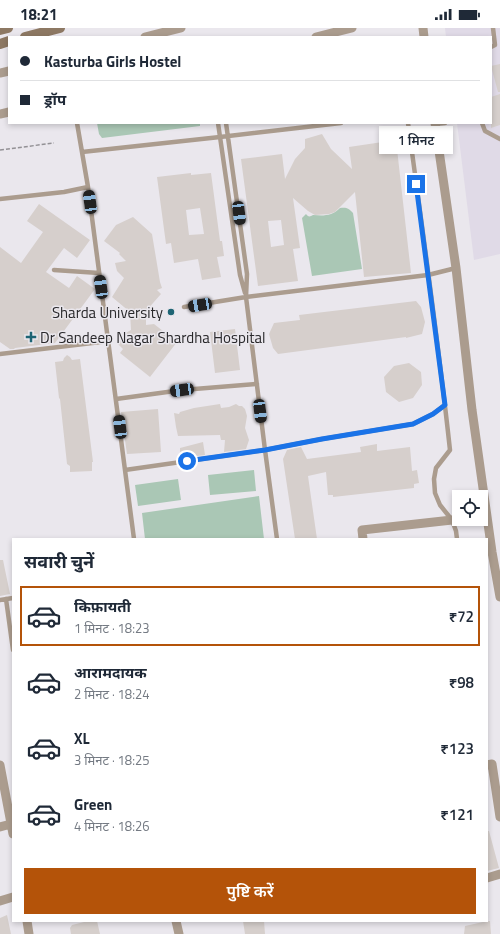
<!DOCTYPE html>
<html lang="hi">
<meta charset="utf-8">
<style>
:root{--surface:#fff;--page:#f6f6f7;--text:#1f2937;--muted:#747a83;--line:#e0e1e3;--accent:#b45309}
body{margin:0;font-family:"Titillium Web","Noto Sans Devanagari",sans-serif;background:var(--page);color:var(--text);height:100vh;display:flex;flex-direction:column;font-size:15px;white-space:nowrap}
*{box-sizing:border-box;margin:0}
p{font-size:13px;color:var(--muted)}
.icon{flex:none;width:22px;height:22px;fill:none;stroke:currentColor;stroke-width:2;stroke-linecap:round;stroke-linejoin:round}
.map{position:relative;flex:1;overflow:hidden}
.side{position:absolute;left:12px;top:510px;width:476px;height:384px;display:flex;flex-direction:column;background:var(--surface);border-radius:0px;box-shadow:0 2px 6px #0003}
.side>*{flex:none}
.guide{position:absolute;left:8px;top:8px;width:484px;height:88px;border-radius:0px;box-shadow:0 2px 6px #0003;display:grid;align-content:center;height:88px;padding:0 12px;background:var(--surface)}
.buttons{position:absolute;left:452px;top:462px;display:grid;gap:8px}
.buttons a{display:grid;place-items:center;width:36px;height:36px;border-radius:0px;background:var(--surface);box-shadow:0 2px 6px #0003;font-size:20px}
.end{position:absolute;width:18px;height:18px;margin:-9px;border:5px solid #1a73e8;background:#fff;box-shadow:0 0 0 2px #fff}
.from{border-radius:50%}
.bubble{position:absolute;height:28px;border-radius:0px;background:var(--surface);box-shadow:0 2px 6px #0003;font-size:13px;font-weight:600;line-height:28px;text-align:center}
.car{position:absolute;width:12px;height:24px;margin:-12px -6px;border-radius:5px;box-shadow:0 0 3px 1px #0007;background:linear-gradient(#222 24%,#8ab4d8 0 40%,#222 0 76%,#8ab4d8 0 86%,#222 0)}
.guide b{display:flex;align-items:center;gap:14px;height:38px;font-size:15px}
.guide b+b{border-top:1px solid var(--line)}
.guide i{width:10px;height:10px;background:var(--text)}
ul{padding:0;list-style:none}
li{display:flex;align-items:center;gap:12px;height:60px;margin:0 8px 6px;padding:0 4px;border:2px solid transparent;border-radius:0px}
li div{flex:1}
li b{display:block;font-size:15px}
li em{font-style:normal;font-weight:600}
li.active{border-color:var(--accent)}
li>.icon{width:36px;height:36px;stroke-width:1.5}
h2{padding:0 12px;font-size:18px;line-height:48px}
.cta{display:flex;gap:8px;margin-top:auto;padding:8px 12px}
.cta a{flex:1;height:46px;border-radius:0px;background:var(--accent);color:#fff;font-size:16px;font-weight:600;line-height:46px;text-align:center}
.status{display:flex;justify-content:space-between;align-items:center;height:28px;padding:0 20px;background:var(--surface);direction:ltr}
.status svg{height:11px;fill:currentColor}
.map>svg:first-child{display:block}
.built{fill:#e0dae7}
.green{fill:#aac7b5}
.building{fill:#d6cfcc;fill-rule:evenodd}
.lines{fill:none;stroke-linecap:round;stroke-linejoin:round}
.path{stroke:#939195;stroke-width:1.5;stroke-dasharray:4 2;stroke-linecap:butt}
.lane{stroke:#ab9c8e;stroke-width:4.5}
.street{stroke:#ab9c8e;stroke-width:9}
.secondary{stroke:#8d7863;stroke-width:10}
.route{stroke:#1a73e8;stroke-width:5}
.poi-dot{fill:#1e6474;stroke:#eae7ed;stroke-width:1.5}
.labels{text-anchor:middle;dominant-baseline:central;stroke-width:3;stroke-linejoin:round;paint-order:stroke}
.poi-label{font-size:15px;fill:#29282b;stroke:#eae7ed;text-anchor:end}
</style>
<div class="status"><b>18:21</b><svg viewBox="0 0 49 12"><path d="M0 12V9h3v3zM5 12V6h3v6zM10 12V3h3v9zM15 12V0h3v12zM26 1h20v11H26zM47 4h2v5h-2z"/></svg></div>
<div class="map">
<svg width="500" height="906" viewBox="0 0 500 906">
<rect width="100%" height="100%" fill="#eae7ed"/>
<path class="built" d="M445,0H500V226L474,232L457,95H491V9H446Z"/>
<path class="green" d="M97,95H200V98L102,110L99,106Z
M340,180C346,179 349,180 353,185L362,241L312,248L302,190L306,186C308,189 310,189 313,187C324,188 332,188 340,180Z
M254,442L256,463L210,467L208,447Z
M178,451L181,472L138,478L135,457Z
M259,468L264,511H145L142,485Z"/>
<path class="building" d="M500,36V64H498L491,38Z
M500,66V97L491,100V69Z
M322,106L331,121L352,141L349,119L396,112L411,245L364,249L355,164L335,184L329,186L315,187L308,183L293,170L300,220L293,221L298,253L258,258L241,131L282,126L285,151L295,131L305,120V111ZM281,192L284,217L271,219L268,193Z
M191,145V147L211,145L220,213H222L224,228L217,229L221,249L202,252L198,231L174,235L171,215L166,216L157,149ZM200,180L204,206L189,207L186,182Z
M39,176L90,212L77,230L64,220L46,244L69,260L77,248L95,261L55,315L15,320L14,321H10L0,314V219L21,235L43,204L27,193Z
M133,189L152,206L160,254L162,260L157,262L161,266L146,283V297L154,296L177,314L150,349L120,325L123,321L117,315L124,306L131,302L130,284L112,269L124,250L117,243L115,235L126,233L119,226L120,225L104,213L116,197Z
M416,273L421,279L425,294L422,306L406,310V309L278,326L273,320L269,306L274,295L300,292L299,287Z
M235,301L240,342L215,345L210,304Z
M67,327L70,329L72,332L80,331L93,434H92V443L70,444V438L67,436L60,371L59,370L55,334L63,333L64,330Z
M409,335L421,344L422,357L413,370L399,374L386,364L384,349L394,338Z
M220,376L221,380L229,379L236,376L239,378H242L245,381L247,388L245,400L249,412L246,421L224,424L225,412H221L220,407L178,408L176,399L174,385L179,386L180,384L194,380Z
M158,381L161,424L127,426L121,384Z
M203,414L205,427L181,430L180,426V420Z
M377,416V423L410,419L412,443L417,442L419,455L414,456V460L333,469V467H328L326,444L308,448L317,511H295L283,431L287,422L301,419L307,431L361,424L360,419Z
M0,532H3L10,566L0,568Z
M487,803H489L499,840L487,843Z
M7,887L11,906H0V890Z
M84,893H97L100,906H71L70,900L72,897L84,894Z
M243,893H264L265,906H245Z
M490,893L491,906H464L465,898L483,894Z"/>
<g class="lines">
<path class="path" d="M0,122L54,115"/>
<path class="lane" d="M491,19L495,17L493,0
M77,95L88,159L134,511
M218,95L240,247L245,265
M226,95L247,246L246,269L265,422L277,511
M408,95C423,204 438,312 450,422L436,440L434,451L435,465L440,477L452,492L456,503L457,511
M482,95L485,103L500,111
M435,96L445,95
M82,124L220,109L341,95
M0,171L64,164L88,159
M54,242L99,245
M184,279L246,269L428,247L456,240
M0,326L109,313
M116,371L182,362L257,356
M125,442L265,422L322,411L413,396L433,386L445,377
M6,571L13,622
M0,572L13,570"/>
<path class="street" d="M423,0L424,9
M145,9L181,0
M316,9L352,0
M0,45L9,43
M0,86L9,84
M435,95L456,240L472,382L492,524L500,569
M363,511L362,502L452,492
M0,737L13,806
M487,737L492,736L500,789
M0,799L11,796
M487,850L500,846
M0,873L13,869
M27,893L29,906
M176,893L179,906"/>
<path class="secondary" d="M0,2L8,0
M25,9L60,0
M0,16L9,13"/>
</g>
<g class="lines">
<path class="route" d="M187,433L265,422L322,411L413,396L433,386L445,377L416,156"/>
</g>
<g class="poi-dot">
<circle cx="171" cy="284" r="4"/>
<path d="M29 303h4v4h4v4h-4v4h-4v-4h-4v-4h4z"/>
</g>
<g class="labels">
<g class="poi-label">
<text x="163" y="284">Sharda University</text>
<text x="40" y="309" text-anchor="start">Dr Sandeep Nagar Shardha Hospital</text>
</g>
</g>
</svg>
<div class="buttons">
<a><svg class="icon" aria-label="locate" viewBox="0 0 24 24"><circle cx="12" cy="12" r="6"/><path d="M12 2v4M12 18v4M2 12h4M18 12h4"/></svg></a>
</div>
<i class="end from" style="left:187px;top:433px"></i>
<i class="end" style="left:416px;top:156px"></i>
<div class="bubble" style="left:379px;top:98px;width:74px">1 मिनट</div>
<i class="car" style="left:90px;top:174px;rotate:352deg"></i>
<i class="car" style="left:239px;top:185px;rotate:173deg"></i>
<i class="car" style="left:101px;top:259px;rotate:352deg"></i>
<i class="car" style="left:200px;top:277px;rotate:260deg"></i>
<i class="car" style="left:182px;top:362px;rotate:262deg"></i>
<i class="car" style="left:260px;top:383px;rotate:173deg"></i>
<i class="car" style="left:120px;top:399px;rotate:353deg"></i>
<div class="guide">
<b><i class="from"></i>Kasturba Girls Hostel</b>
<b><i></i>ड्रॉप</b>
</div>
<section class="side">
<h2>सवारी चुनें</h2>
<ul>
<li class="active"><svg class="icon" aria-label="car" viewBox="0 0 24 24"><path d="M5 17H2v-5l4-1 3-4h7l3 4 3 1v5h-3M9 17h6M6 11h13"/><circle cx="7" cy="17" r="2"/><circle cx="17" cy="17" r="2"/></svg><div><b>किफ़ायती</b><p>1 मिनट · 18:23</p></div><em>₹72</em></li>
<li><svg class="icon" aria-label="car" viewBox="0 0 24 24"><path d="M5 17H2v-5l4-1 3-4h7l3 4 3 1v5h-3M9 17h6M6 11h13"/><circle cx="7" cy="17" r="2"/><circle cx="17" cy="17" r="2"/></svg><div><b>आरामदायक</b><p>2 मिनट · 18:24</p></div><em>₹98</em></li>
<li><svg class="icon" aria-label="car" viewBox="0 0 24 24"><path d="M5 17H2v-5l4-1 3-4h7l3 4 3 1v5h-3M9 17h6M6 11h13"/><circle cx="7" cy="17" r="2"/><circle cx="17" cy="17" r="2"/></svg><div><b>XL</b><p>3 मिनट · 18:25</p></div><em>₹123</em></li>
<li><svg class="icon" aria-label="car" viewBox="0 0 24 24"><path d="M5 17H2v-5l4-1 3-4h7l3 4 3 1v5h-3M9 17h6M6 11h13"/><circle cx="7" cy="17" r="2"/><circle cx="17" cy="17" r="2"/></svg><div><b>Green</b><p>4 मिनट · 18:26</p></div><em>₹121</em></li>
</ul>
<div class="cta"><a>पुष्टि करें</a></div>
</section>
</div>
